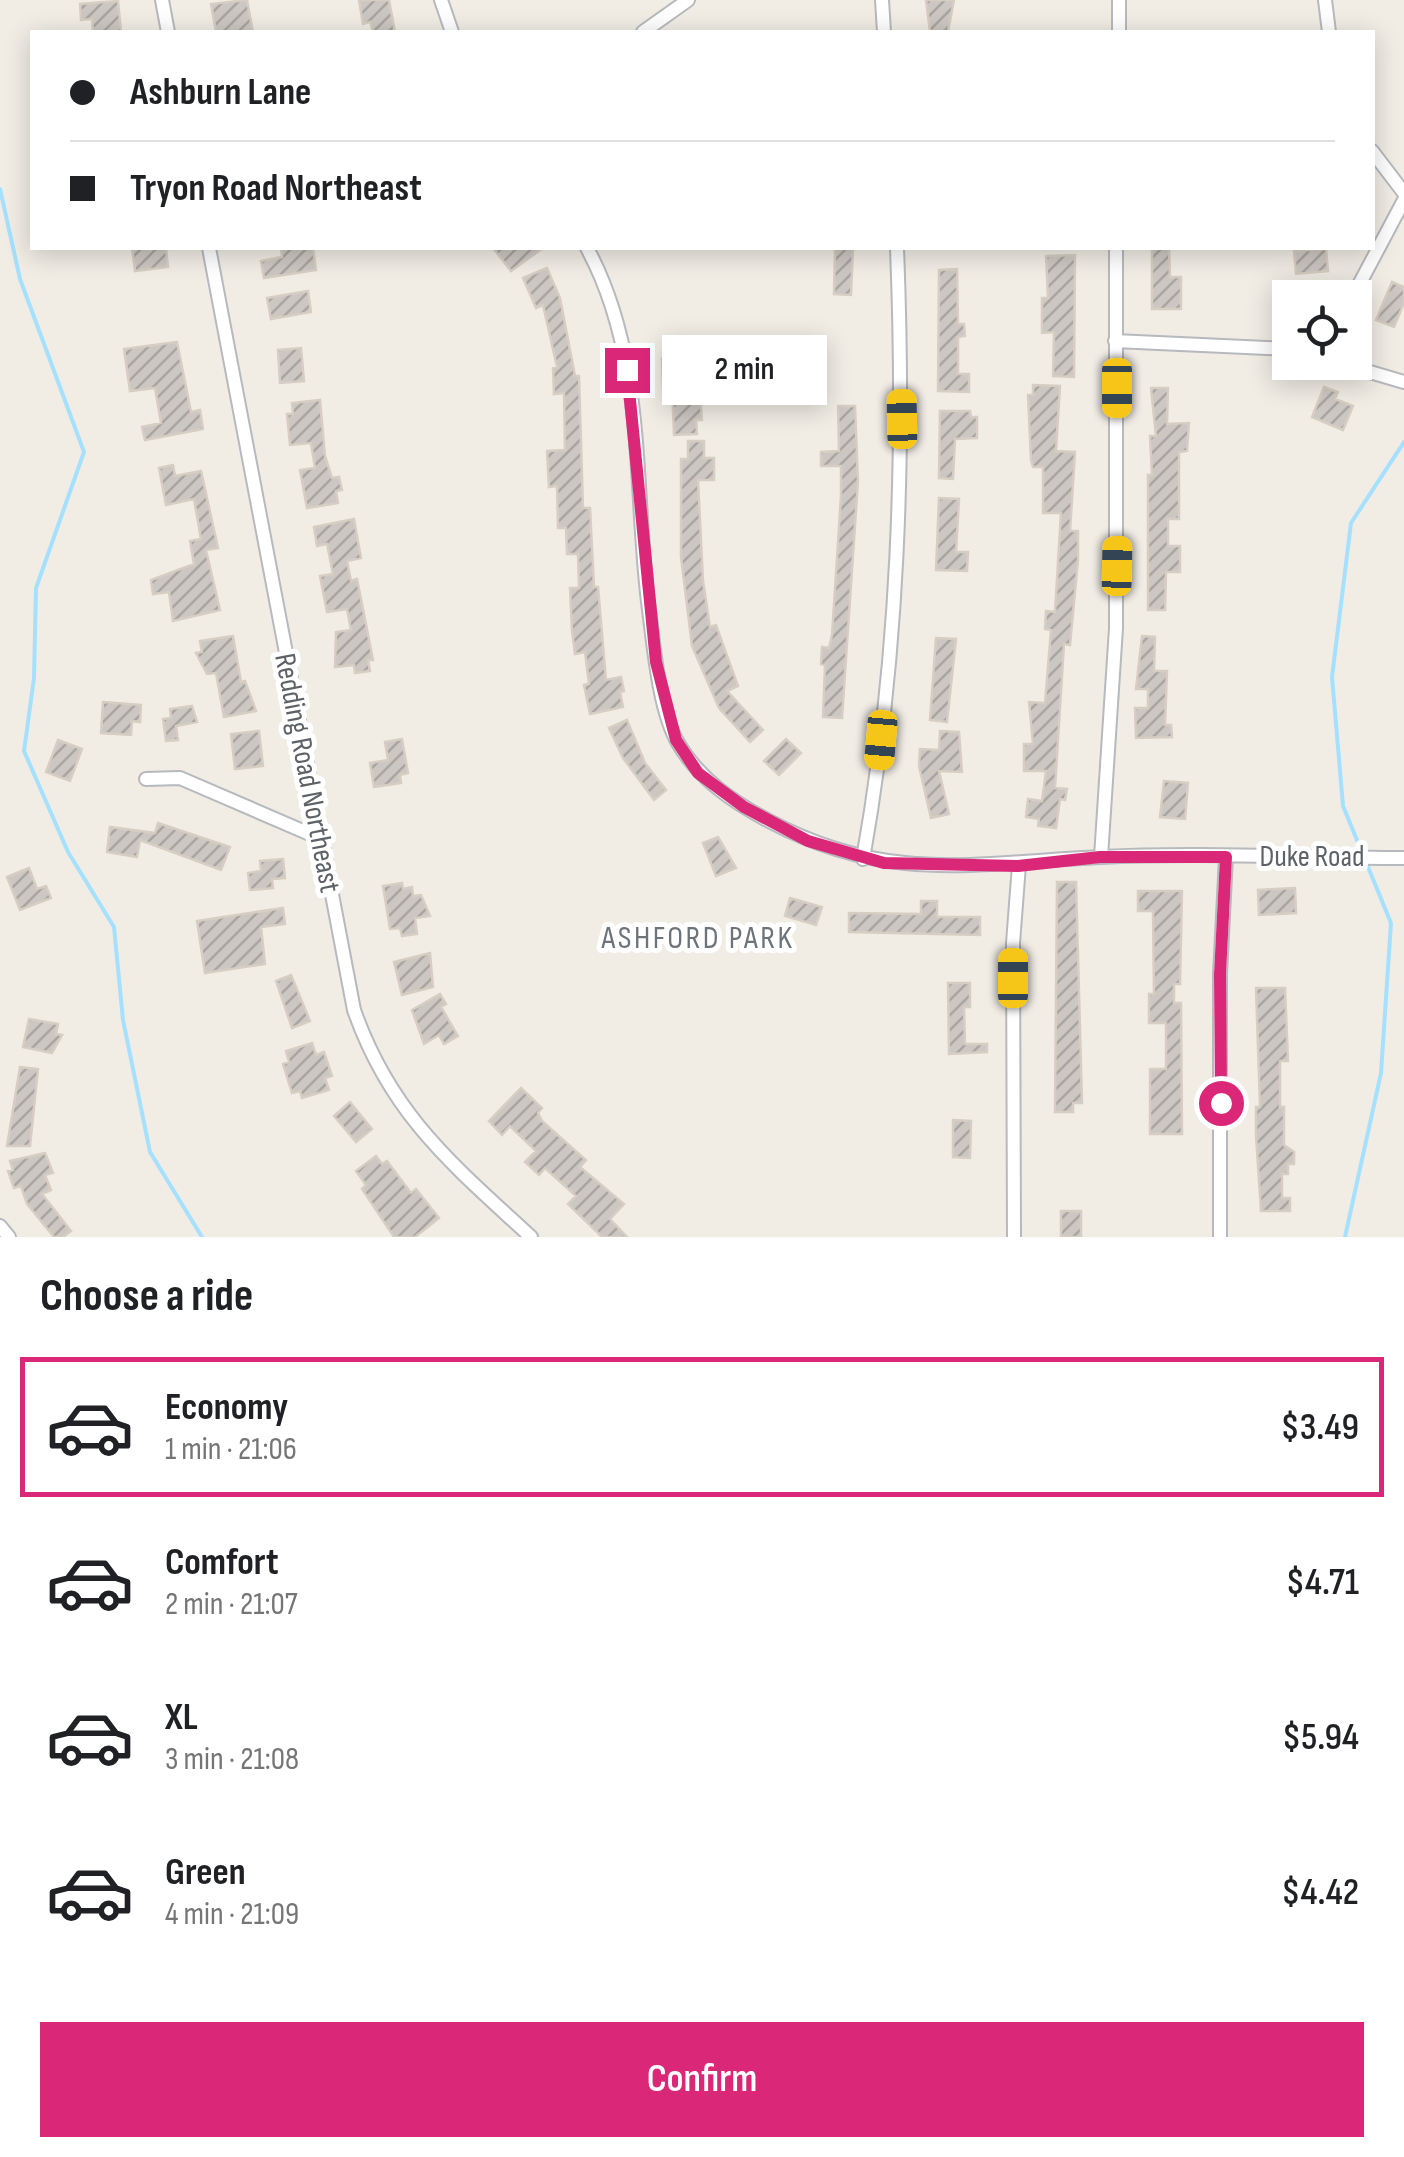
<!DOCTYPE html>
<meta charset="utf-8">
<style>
:root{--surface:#fff;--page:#f6f6f6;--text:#202124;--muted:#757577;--line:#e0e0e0;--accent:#db2777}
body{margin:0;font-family:"Sofia Sans Condensed",sans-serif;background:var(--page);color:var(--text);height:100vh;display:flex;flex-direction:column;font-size:38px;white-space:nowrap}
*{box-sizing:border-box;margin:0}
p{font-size:32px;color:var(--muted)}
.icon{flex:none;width:55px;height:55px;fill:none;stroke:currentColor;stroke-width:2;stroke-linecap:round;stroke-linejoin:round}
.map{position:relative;height:1237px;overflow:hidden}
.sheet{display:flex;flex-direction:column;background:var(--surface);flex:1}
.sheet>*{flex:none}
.hud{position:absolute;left:30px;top:30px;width:1345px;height:220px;border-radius:0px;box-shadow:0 5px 25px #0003;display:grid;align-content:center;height:220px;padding:0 40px;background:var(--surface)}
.tools{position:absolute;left:1272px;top:280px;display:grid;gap:20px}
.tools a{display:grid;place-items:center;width:100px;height:100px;border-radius:0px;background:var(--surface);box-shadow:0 5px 25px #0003;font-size:50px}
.end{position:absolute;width:45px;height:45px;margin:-22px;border:12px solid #db2777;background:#fff;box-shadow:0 0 0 5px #fff}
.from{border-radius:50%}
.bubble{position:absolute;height:70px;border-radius:0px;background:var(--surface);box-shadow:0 5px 25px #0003;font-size:32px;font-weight:600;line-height:70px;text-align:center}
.car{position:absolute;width:30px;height:60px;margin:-30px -15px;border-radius:12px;box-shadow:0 0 8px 2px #0007;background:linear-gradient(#f5c518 24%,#345 0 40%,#f5c518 0 76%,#345 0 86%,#f5c518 0)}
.hud b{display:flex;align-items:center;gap:35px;height:95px;font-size:38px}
.hud b+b{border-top:2px solid var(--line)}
.hud i{width:25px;height:25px;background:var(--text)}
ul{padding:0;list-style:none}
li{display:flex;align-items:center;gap:30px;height:140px;margin:0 20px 15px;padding:0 20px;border:5px solid transparent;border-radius:0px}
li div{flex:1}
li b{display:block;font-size:38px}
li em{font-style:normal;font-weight:600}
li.current{border-color:var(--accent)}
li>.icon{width:90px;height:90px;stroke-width:1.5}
h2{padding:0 40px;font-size:45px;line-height:120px}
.primary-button{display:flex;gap:20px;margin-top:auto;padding:20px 40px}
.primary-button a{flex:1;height:115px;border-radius:0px;background:var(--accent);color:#fff;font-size:40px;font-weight:600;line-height:115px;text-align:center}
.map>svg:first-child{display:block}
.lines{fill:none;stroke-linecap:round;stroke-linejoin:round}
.stream{stroke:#a6e0ff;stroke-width:4}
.building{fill:url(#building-hatch);stroke:#d6cec2;stroke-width:2.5}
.minor-casing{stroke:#b6b9bd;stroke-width:16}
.minor{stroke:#fff;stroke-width:12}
.route{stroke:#db2777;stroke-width:12}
.labels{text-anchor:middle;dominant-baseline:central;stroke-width:10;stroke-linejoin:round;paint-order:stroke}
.street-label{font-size:30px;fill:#5d6267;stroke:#fff}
.neighbourhood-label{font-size:32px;letter-spacing:2.5px;fill:#6d7479;stroke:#fff}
</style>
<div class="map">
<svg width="1404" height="1237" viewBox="0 0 1404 1237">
<defs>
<pattern id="building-hatch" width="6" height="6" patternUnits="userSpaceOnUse" patternTransform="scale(2.5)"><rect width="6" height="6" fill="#ccc7c2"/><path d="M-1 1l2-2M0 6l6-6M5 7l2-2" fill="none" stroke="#a9a5a1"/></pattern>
</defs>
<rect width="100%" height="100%" fill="#f1ede5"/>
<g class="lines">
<path class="stream" d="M0,189L20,279L84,452L36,588L34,678L24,751L68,852L114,927L123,1020L150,1152L202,1237
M1345,1237L1381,1073L1391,923L1343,806L1332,677L1351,523L1404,442"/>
</g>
<path class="building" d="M247,0L253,32H216L211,4Z
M359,0H389L395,32H373L370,22L363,24Z
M926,0H954L948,32H930Z
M118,1L121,31L93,32L92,19L81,20L80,4Z
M132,248H166L168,267L135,271Z
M281,248H313L316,270L264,278L261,261L282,257Z
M493,248H543L511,271Z
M835,248H853L851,295L834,294Z
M1152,248H1169L1170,277H1181V309H1152Z
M1326,249L1328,271L1296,274L1294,251Z
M1075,255L1074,377L1053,376L1054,332L1042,333V298H1048L1046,256Z
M547,268L560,298L575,376H579L583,508H590L594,587H598L606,680L621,677L624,691L620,692L623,707L590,714L584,685L589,684L585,652L575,654L572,631L570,588H579L578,554H567L566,528H558L557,486L549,487L547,451L565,450L564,393L554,394L553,368L557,367L543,305L536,308L523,278Z
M957,269L958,324H964L965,336L958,337V374H969V392L938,391L939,270Z
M1392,282L1404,287V303L1394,327L1376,320Z
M308,291L311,312L271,319L267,298Z
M177,342L191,412L200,410L203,429L145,440L142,427L161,423L155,388L130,391L124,349Z
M697,344L702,420H696L697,434L674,435L672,386L663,387L662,359H666L665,346Z
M301,348L304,381L280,383L278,350Z
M1033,385L1060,386L1056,451L1075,452L1070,531H1078V560L1070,645L1064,644L1055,788L1067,789L1065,800L1060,799L1056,828L1038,826L1039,819L1026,817L1028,799L1042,801L1046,771H1024V744H1033L1029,702L1045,703L1051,630L1045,629L1046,611L1055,612L1061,513H1043V467H1033L1031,460L1028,395H1033Z
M1324,387L1338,392L1335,399L1353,406L1343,430L1312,417Z
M1151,388H1168L1167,424L1189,423L1187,451L1179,452V519H1168V546H1180V572H1166L1165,610H1148V475H1152L1150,436H1156Z
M320,400L325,456L332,478L339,477L342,490L336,491L338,503L307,508L300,470L315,468L311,443L290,445L287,414H293L292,403Z
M838,406H855L858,481L842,718L823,717L825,665L821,664L822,647L829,648L832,635L841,496V466H821V452L839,451Z
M940,411H970L971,417H977V438L955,439L953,479L939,478Z
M688,441H704V458H714V480H698L703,581L710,627L716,625L738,686L727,691L763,730L750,742L719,708L692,646L681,557V459H688Z
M173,465L175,476L201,471L218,548L206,550L220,610L173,621L169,592L153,594L151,580L194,564L190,541L201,539L194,499L166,505L159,468Z
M939,498L959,499L956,552H968L967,571L936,570Z
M354,519L361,558L347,561L351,581L357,579L373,660H368L370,671L355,673L354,665L335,667L336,632L351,630L347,609L327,612L320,576L333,574L327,544L317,546L314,527Z
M233,636L241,682L245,681L256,711L224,717L216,673L207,674L196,653L202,652L200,641Z
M1142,636L1155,637L1154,671H1167L1165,725H1171L1172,737L1136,738L1135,708H1148V689H1136Z
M936,638L956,639L947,722L930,720Z
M103,702L141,705L140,722L132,721L131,735L101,733Z
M192,706L197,722L176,726L178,740L166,741L163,719L171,718L170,709Z
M627,720L645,763L666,790L654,800L623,758L609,728Z
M259,731L263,766L235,769L231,734Z
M940,731L959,732L962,772L939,771L949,814L931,818L919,766L920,749L939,750Z
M402,739L408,773L400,775L401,783L374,787L370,763L388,760L385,742Z
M786,739L801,753L779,775L764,761Z
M58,740L82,749L70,781L46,772Z
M1164,781L1188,783L1185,819L1160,817Z
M158,823L230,847L221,870L140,840L137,857L107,852L110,827L155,833Z
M718,837L736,868L716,876L703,843Z
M283,859L285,878L272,879L273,888L250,890L248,873L261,871L260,861Z
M29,868L37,889L46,886L51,898L20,910L7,877Z
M1057,882H1076L1082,1103H1073V1112H1055Z
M402,883L403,889L412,887L413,896L421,895L430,916L415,918L417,934L402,936L400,928L390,929L383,886Z
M1295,888L1296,913L1259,915L1258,890Z
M1138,891H1182L1180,984H1174V1003H1181L1182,1134H1150V1069H1166V1023H1149V994H1154L1153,911H1138Z
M790,898L822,907L816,925L785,916Z
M921,901H937V917H980V935L849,932V913L921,914Z
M283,908L285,924L261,927L265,964L205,973L197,921Z
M430,953L433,987L402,995L394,962Z
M291,975L310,1021L292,1028L276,981Z
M948,983H970V1007H964L965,1044H987V1052L949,1054Z
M1256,988H1285L1288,1061H1280V1107H1284V1145L1294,1152V1164H1288V1174H1282V1198H1290V1211H1261L1256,1136V1107H1260Z
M440,994L446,1004L441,1007L458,1036L444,1044L439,1035L424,1044L412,1010Z
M29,1019L58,1024L56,1034L62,1035L52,1053L23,1047Z
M312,1043L316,1055L324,1052L332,1076L325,1078L329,1090L302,1098L300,1091L292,1093L283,1064L289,1062L286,1051Z
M20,1067L38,1069L30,1146H7Z
M521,1088L542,1108L538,1113L542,1121L586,1160L580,1167L624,1204L610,1219L627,1237H602L568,1204L576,1196L545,1168L539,1175L525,1162L536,1151L510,1126L502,1135L489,1121Z
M350,1102L372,1129L356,1142L334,1116Z
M953,1120L971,1121L970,1158L953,1157Z
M45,1153L53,1173L45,1175L51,1190L42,1194L71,1231L63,1237H54L27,1204L21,1186L14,1188L8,1171L13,1170L10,1161Z
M376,1156L382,1164L387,1161L411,1193L416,1189L439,1218L415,1237H394L362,1189L366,1185L356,1171Z
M1061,1211H1081V1237H1061Z"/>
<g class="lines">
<defs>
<path id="minor" d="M162,0L168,32
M441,0L452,32
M882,0L884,32
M1325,0L1329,32
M643,32L688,0
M1119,32V0
M1372,151L1404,193
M209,248L354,1010C391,1115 452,1164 531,1237
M587,248C647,358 633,490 649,610C654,648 659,710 678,743C699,779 733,802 769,821C888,884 974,863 1101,857C1201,852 1303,858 1404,858
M1352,298L1404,200
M1115,341L1290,349
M1336,362L1404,382
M146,779L180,778L319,838
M1101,857L1116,628V248
M863,859C899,657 905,452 897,248
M0,1226L9,1237
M1014,1237L1013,943L1019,865
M1220,1237V974L1226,857"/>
</defs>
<use href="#minor" class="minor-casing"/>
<use href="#minor" class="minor"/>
</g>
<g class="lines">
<path class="route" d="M627,370L656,662L676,740L698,773L744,807L808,841L884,863L1018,866L1100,857H1226L1220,974L1221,1103"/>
</g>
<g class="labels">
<g class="street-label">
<text transform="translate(307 773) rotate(79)">Redding Road Northeast</text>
<text x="1312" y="857">Duke Road</text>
</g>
<g class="neighbourhood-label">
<text x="698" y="938">ASHFORD PARK</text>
</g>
</g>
</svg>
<div class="tools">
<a><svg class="icon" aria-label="locate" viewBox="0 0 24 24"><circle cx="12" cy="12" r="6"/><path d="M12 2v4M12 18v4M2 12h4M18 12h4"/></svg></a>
</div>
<i class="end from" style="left:1221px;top:1103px"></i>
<i class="end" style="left:627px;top:370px"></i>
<div class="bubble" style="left:662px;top:335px;width:165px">2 min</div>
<i class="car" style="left:1117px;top:388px;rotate:180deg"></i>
<i class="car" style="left:902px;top:419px;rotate:359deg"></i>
<i class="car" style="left:1117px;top:566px;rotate:1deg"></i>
<i class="car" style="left:881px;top:740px;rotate:185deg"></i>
<i class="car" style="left:1013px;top:978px;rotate:0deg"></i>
<div class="hud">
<b><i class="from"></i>Ashburn Lane</b>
<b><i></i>Tryon Road Northeast</b>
</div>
</div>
<section class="sheet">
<h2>Choose a ride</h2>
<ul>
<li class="current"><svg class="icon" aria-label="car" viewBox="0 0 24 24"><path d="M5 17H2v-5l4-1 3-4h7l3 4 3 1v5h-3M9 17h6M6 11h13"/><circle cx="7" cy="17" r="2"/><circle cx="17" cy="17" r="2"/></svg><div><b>Economy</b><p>1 min · 21:06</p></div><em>$3.49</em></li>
<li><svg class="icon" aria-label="car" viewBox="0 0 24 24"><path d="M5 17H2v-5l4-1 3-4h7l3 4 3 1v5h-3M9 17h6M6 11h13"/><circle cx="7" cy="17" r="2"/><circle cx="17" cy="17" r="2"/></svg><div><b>Comfort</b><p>2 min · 21:07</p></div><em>$4.71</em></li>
<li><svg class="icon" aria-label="car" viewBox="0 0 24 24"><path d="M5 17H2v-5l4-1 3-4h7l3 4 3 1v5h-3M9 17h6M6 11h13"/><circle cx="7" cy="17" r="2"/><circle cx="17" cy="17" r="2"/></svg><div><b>XL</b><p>3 min · 21:08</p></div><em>$5.94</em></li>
<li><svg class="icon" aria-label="car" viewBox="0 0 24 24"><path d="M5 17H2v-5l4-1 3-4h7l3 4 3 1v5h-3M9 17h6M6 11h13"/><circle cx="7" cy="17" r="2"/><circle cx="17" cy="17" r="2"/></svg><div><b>Green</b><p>4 min · 21:09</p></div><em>$4.42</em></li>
</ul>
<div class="primary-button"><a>Confirm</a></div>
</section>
